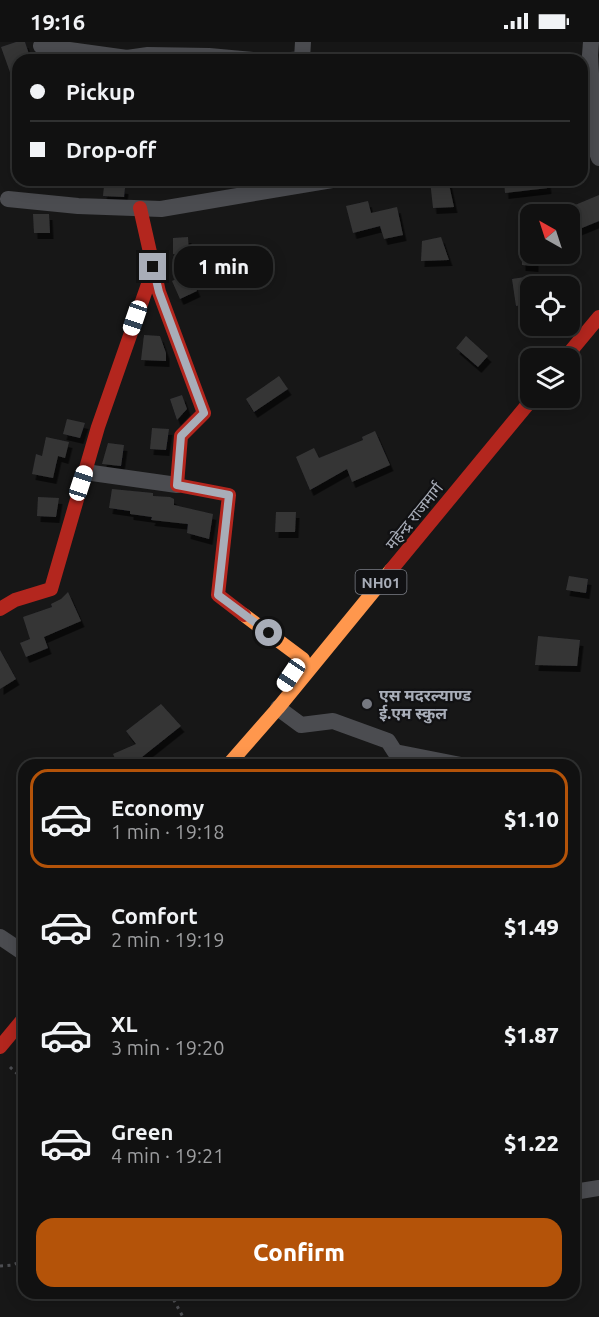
<!DOCTYPE html>
<meta charset="utf-8">
<style>
:root{--surface:#111;--page:#1e1f1f;--text:#f1f3f6;--muted:#9c9d9f;--line:#303131;--accent:#b45309}
body{margin:0;font-family:Ubuntu,"Noto Sans Devanagari",sans-serif;background:var(--page);color:var(--text);height:100vh;display:flex;flex-direction:column;font-size:22px;white-space:nowrap}
*{box-sizing:border-box;margin:0}
p{font-size:20px;color:var(--muted)}
.icon{flex:none;width:33px;height:33px;fill:none;stroke:currentColor;stroke-width:2;stroke-linecap:round;stroke-linejoin:round}
.map{position:relative;flex:1;overflow:hidden}
.panel{position:absolute;left:18px;top:717px;width:562px;height:540px;display:flex;flex-direction:column;background:var(--surface);border-radius:18px;box-shadow:0 3px 15px #0003,0 0 0 2px var(--line)}
.panel>*{flex:none}
.banner{position:absolute;left:12px;top:12px;width:576px;height:132px;border-radius:18px;box-shadow:0 3px 15px #0003,0 0 0 2px var(--line);display:grid;align-content:center;height:132px;padding:0 18px;background:var(--surface)}
.needle{width:39px;rotate:321deg}
.fabs{position:absolute;left:520px;top:162px;display:grid;gap:12px}
.fabs a{display:grid;place-items:center;width:60px;height:60px;border-radius:12px;background:var(--surface);box-shadow:0 3px 15px #0003,0 0 0 2px var(--line);font-size:30px}
.end{position:absolute;width:27px;height:27px;margin:-14px;border:8px solid #a8adb8;background:#111;box-shadow:0 0 0 3px #111}
.from{border-radius:50%}
.bubble{position:absolute;height:42px;border-radius:18px;background:var(--surface);box-shadow:0 3px 15px #0003,0 0 0 2px var(--line);font-size:20px;font-weight:800;line-height:42px;text-align:center}
.car{position:absolute;width:18px;height:36px;margin:-18px -9px;border-radius:8px;box-shadow:0 0 4px 2px #0007;background:linear-gradient(#fff 24%,#345 0 40%,#fff 0 76%,#345 0 86%,#fff 0)}
.banner b{display:flex;align-items:center;gap:21px;height:57px;font-size:22px}
.banner b+b{border-top:2px solid var(--line)}
.banner i{width:15px;height:15px;background:var(--text)}
ul{padding:10px 0 0;list-style:none}
li{display:flex;align-items:center;gap:18px;height:99px;margin:0 12px 9px;padding:0 6px;border:3px solid transparent;border-radius:18px}
li div{flex:1}
li b{display:block;font-size:22px}
li em{font-style:normal;font-weight:800}
li.on{border-color:var(--accent)}
li>.icon{width:54px;height:54px;stroke-width:1.5}
.cta{display:flex;gap:12px;margin-top:auto;padding:12px 18px}
.cta a{flex:1;height:69px;border-radius:18px;background:var(--accent);color:#fff;font-size:24px;font-weight:800;line-height:69px;text-align:center}
.status{display:flex;justify-content:space-between;align-items:center;height:42px;padding:0 30px;background:var(--surface);direction:ltr}
.status svg{height:16px;fill:currentColor}
.map>svg:first-child{display:block}
.building{fill:#353536;filter:url(#shadow)}
.lines{fill:none;stroke-linecap:round;stroke-linejoin:round}
.path{stroke:#4d4e52;stroke-width:3;stroke-dasharray:3 4.5;stroke-linecap:butt}
.street{stroke:#4b4c50;stroke-width:16}
.slow{stroke:#ff974d;stroke-width:14}
.jam{stroke:#b3261e;stroke-width:14}
.route{stroke:#a8adb8;stroke-width:8}
.poi-dot{fill:#757880;stroke:#111113;stroke-width:2}
.labels{text-anchor:middle;dominant-baseline:central;stroke-width:4.5;stroke-linejoin:round;paint-order:stroke}
.shield{fill:#111113;stroke:#7b7e86;stroke-width:1.5}
.shield-label{font-size:15px;font-weight:bold;fill:#a8adb8}
.street-label{font-size:16px;fill:#a8adb8;stroke:#111113}
.poi-label{font-size:16px;font-weight:bold;fill:#a8adb8;stroke:#111113;text-anchor:start}
</style>
<div class="status"><b>19:16</b><svg viewBox="0 0 49 12"><path d="M0 12V9h3v3zM5 12V6h3v6zM10 12V3h3v9zM15 12V0h3v12zM26 1h20v11H26zM47 4h2v5h-2z"/></svg></div>
<div class="map">
<svg width="599" height="1275" viewBox="0 0 599 1275">
<defs>
<filter id="shadow"><feDropShadow dx="3.5" dy="6" stdDeviation="0" flood-color="#0009"/></filter>
</defs>
<rect width="100%" height="100%" fill="#171717"/>
<path class="building" d="M16,0H25L31,18H18V47H16L1,5Z
M430,138H448L454,165L433,166Z
M504,138H547L548,146L505,151Z
M104,144L125,146L124,155L103,154Z
M599,153V179L577,188L568,166Z
M368,159L371,171L397,165L403,193L384,197L380,184L353,191L346,164Z
M33,172H49L50,191H34Z
M188,195L189,212H173V196Z
M441,195L449,218L421,219L422,199Z
M522,212H535V224L522,223Z
M189,231L197,249L180,257L172,239Z
M531,234V262L516,264L512,237Z
M144,293L160,294L166,311V319L141,318Z
M466,294L488,314L478,325L456,306Z
M279,334L288,347L254,370L246,357Z
M182,353L187,367L177,378L170,357Z
M67,377L85,381L80,396L63,392Z
M152,386L169,387L166,408L150,407Z
M375,389L390,423L352,440L347,427L310,448L296,415L314,406L319,416L363,398L362,395Z
M46,395L69,400L65,416L58,414L53,436L32,432L36,412L42,414Z
M108,401L124,403L121,424L102,422Z
M112,447L153,451V454L170,455L174,457V463L213,472L209,497L187,491L188,482L151,478L152,475L130,472V469L109,466Z
M38,455L59,456L56,475L37,474Z
M276,470H296L295,490H275Z
M569,534L588,537L586,551L566,548Z
M68,550L81,579L44,595L48,606L26,615L20,601L30,597L23,575L52,565L51,562L61,557Z
M538,594L580,598L577,624L535,623Z
M0,608L16,637L0,647Z
M161,662L181,684L132,723H118L113,712L136,702L126,689Z"/>
<g class="lines">
<path class="path" d="M10,1025L24,1038
M0,1224L13,1223L24,1218
M170,1251L183,1275"/>
<path class="street" d="M591,0L590,13L595,105L599,116
M41,4L127,16L148,13L209,14L253,18
M291,18L302,17L303,0
M8,157L78,164L161,167L332,138
M85,430L177,443
M278,666L301,683L333,679L388,699L395,710L461,723
M0,895L24,911
M574,1150L599,1146"/>
<path class="slow" d="M244,573L303,617L286,642
M228,723L278,666L391,528"/>
<path class="jam" d="M140,166L159,250L204,371L181,394L177,443L229,453L218,553L244,573
M565,316L599,275
M391,528L533,356
M0,567L15,558L51,547L98,385L154,225
M0,1005L24,976"/>
</g>
<g class="lines">
<path class="route" d="M153,225L159,250L204,371L181,394L177,443L229,453L218,553L269,591"/>
</g>
<circle class="poi-dot" cx="367" cy="662" r="6"/>
<g class="labels">
<rect class="shield" x="355.5" y="528" width="51" height="24" rx="4.5"/>
<g class="shield-label">
<text x="381" y="540">NH01</text>
</g>
<g class="street-label">
<text transform="translate(414 474) rotate(-51)">महेन्द्र राजमार्ग</text>
</g>
<g class="poi-label">
<text x="379" y="653">एस मदरल्याण्ड<tspan x="379" dy="18">ई.एम स्कुल</tspan></text>
</g>
</g>
</svg>
<div class="fabs">
<a><svg class="needle" viewBox="-14 -14 28 28"><path d="M0-13l5 13h-10z" fill="#e53935"/><path d="M0 13l5-13h-10z" fill="#9c9d9f"/></svg></a>
<a><svg class="icon" aria-label="locate" viewBox="0 0 24 24"><circle cx="12" cy="12" r="6"/><path d="M12 2v4M12 18v4M2 12h4M18 12h4"/></svg></a>
<a><svg class="icon" aria-label="layers" viewBox="0 0 24 24"><path d="M12 4l9 5-9 5-9-5zM3 14l9 5 9-5"/></svg></a>
</div>
<i class="end from" style="left:269px;top:591px"></i>
<i class="end" style="left:153px;top:225px"></i>
<div class="bubble" style="left:174px;top:204px;width:99px">1 min</div>
<i class="car" style="left:135px;top:276px;rotate:199deg"></i>
<i class="car" style="left:81px;top:441px;rotate:18deg"></i>
<i class="car" style="left:291px;top:633px;rotate:214deg"></i>
<div class="banner">
<b><i class="from"></i>Pickup</b>
<b><i></i>Drop-off</b>
</div>
<section class="panel">
<ul>
<li class="on"><svg class="icon" aria-label="car" viewBox="0 0 24 24"><path d="M5 17H2v-5l4-1 3-4h7l3 4 3 1v5h-3M9 17h6M6 11h13"/><circle cx="7" cy="17" r="2"/><circle cx="17" cy="17" r="2"/></svg><div><b>Economy</b><p>1 min · 19:18</p></div><em>$1.10</em></li>
<li><svg class="icon" aria-label="car" viewBox="0 0 24 24"><path d="M5 17H2v-5l4-1 3-4h7l3 4 3 1v5h-3M9 17h6M6 11h13"/><circle cx="7" cy="17" r="2"/><circle cx="17" cy="17" r="2"/></svg><div><b>Comfort</b><p>2 min · 19:19</p></div><em>$1.49</em></li>
<li><svg class="icon" aria-label="car" viewBox="0 0 24 24"><path d="M5 17H2v-5l4-1 3-4h7l3 4 3 1v5h-3M9 17h6M6 11h13"/><circle cx="7" cy="17" r="2"/><circle cx="17" cy="17" r="2"/></svg><div><b>XL</b><p>3 min · 19:20</p></div><em>$1.87</em></li>
<li><svg class="icon" aria-label="car" viewBox="0 0 24 24"><path d="M5 17H2v-5l4-1 3-4h7l3 4 3 1v5h-3M9 17h6M6 11h13"/><circle cx="7" cy="17" r="2"/><circle cx="17" cy="17" r="2"/></svg><div><b>Green</b><p>4 min · 19:21</p></div><em>$1.22</em></li>
</ul>
<div class="cta"><a>Confirm</a></div>
</section>
</div>
